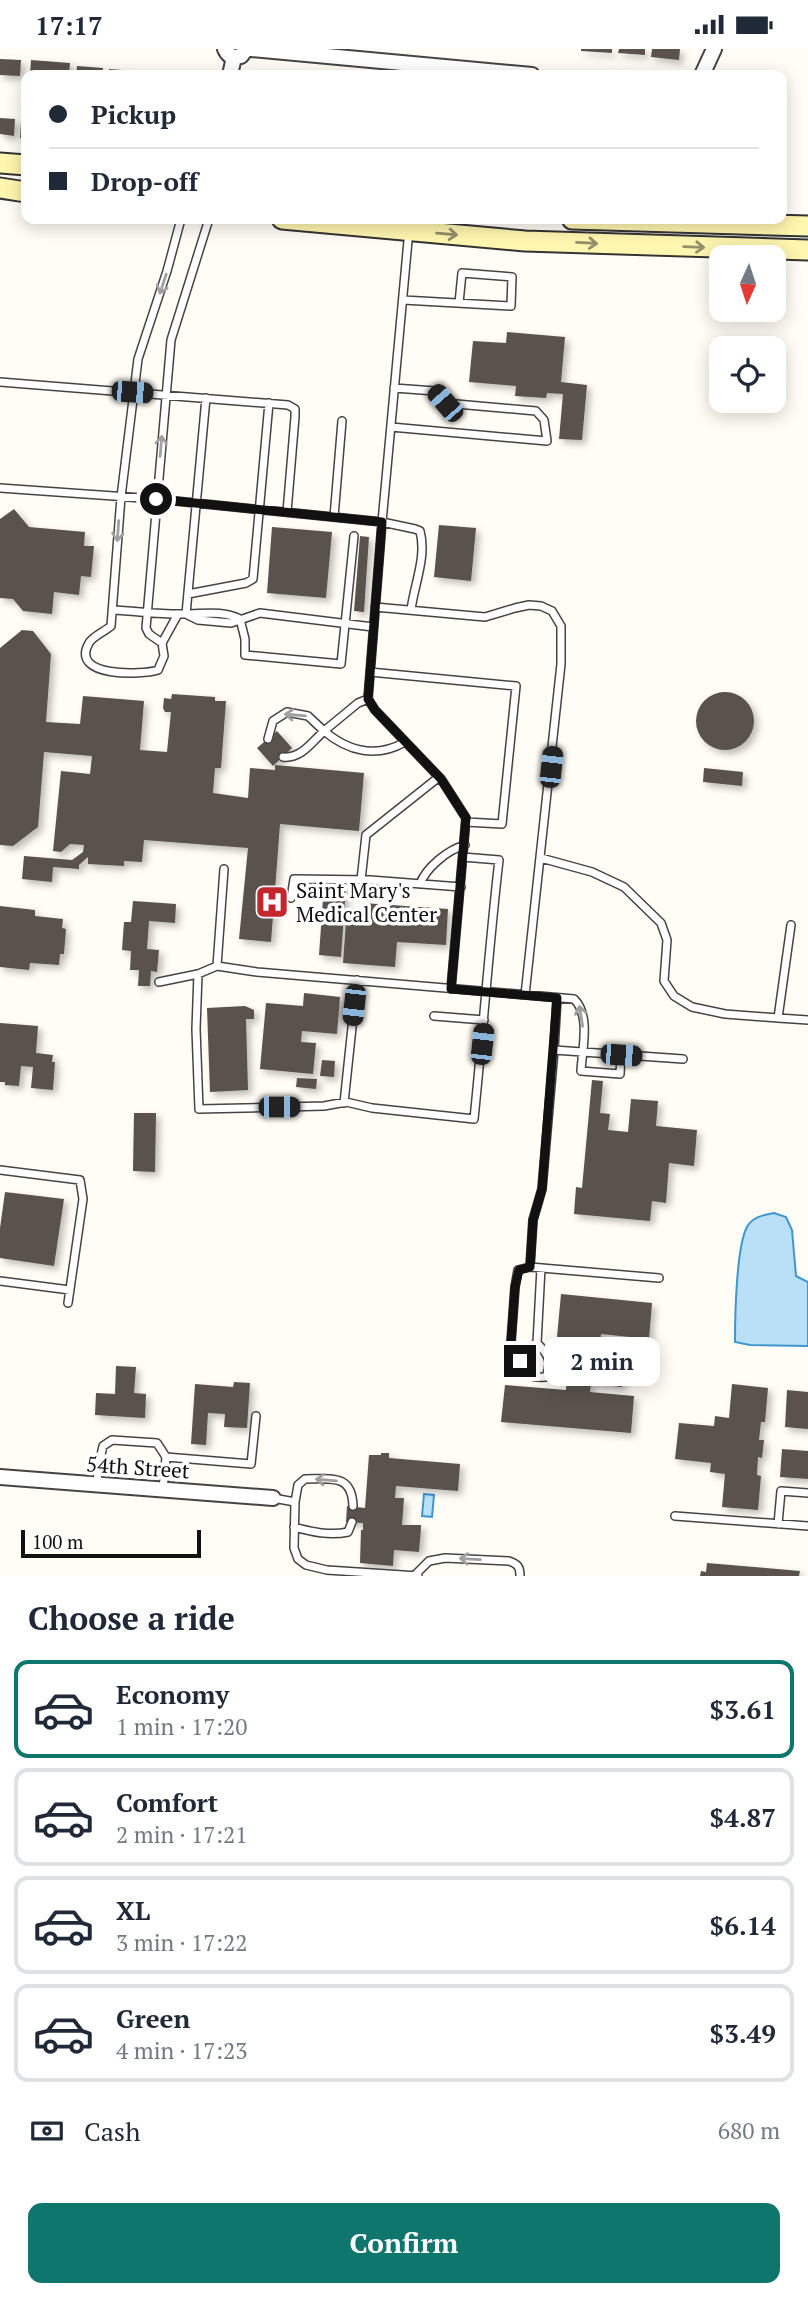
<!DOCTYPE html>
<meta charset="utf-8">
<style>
:root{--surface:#fff;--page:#f6f6f7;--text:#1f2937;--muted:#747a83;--line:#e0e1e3;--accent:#0f766e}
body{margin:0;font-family:"PT Serif",serif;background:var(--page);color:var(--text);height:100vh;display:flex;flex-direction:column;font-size:26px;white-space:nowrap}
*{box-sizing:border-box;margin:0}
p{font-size:23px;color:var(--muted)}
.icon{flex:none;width:38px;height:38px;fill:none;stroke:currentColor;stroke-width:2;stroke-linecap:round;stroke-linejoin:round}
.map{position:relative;height:1527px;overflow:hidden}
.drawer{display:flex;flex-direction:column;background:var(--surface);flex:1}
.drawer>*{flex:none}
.guide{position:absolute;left:21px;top:21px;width:766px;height:154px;border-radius:14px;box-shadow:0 4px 18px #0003;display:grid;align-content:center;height:154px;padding:0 28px;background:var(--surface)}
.needle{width:46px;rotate:183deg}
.buttons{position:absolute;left:709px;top:196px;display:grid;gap:14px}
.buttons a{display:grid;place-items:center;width:77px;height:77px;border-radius:14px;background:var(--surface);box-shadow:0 4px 18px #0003;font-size:35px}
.scale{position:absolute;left:21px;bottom:18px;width:180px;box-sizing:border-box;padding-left:7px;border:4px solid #111;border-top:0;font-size:19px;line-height:24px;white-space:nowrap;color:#111;-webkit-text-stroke:5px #fff;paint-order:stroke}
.end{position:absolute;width:32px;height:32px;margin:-16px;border:9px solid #111;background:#fff;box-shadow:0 0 0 4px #fff}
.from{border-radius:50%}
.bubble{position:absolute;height:49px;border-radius:14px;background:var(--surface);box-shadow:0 4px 18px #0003;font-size:23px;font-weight:700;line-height:49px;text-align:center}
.car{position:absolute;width:21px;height:42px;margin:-21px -10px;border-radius:9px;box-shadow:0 0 5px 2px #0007;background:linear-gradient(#222 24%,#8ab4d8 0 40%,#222 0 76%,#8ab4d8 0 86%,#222 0)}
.guide b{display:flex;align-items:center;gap:24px;height:66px;font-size:26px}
.guide b+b{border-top:2px solid var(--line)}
.guide i{width:18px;height:18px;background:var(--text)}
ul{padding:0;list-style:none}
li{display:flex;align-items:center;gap:21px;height:98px;margin:0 14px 10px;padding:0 14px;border:4px solid var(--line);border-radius:14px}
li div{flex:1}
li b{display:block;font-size:26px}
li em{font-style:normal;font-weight:700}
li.current{border-color:var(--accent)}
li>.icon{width:63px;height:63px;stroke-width:1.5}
h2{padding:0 28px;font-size:32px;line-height:84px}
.pay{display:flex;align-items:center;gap:18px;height:77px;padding:0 28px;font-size:26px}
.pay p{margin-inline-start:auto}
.cta{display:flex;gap:14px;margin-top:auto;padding:14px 28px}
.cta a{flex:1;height:80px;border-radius:14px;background:var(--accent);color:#fff;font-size:28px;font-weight:700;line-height:80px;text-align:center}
.status{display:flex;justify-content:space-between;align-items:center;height:49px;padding:0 35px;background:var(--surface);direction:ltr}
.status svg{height:19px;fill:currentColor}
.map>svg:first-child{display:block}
.water{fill:#b9e0f7;stroke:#3f96cf;stroke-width:2}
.building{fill:#5a524d;filter:url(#shadow)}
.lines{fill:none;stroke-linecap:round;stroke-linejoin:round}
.service-casing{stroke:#444;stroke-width:10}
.minor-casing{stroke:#444;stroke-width:18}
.secondary-casing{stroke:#333;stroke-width:23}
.service{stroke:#fff;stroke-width:7}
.minor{stroke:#fff;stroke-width:14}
.secondary{stroke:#fff6b0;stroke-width:19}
.oneway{stroke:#948f68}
.oneway2{stroke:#a0a0a0}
.route{stroke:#111;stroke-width:9}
.labels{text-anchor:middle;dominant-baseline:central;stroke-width:7;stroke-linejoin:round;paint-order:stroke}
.poi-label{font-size:21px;fill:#111;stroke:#fff;text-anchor:start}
.street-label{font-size:21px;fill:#111;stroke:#fff}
</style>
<div class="status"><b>17:17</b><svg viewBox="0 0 49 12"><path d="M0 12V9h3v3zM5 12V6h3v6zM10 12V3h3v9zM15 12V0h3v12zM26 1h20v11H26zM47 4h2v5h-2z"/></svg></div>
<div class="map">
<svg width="808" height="1527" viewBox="0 0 808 1527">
<defs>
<filter id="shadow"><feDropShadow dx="4" dy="4" stdDeviation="3.5" flood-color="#0004"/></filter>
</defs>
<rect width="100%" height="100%" fill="#fffdf5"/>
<path class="water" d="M774,1164L786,1168L792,1181L796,1227L808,1233V1297L750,1296L735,1293C735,1271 736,1190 749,1175C755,1167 765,1166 774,1164Z
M424,1445L434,1446L432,1468L422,1467Z"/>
<path class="building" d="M581,0H612V4L581,2Z
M619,0H645V6L618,4Z
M652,0H680L679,11L651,8Z
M0,10L21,11L20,27L0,26Z
M31,11L70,14L69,26H30Z
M77,17L103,19L102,26H76Z
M109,20L135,22V26H109Z
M141,23L165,24V26H141Z
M0,69L15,70L14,87L0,85Z
M21,73H26V90L20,89Z
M507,283L565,288L561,333L587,336L582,391L559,390L563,345L547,344L546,349L515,347L516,337L469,333L473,292L506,294Z
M14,460L29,478L85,483L84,497H94L91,528L81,527L79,546L54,543L52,565L23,562L13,550L0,549V470Z
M439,476L476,479L471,532L434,528Z
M272,478L332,483L326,549L267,544Z
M360,487L369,488L364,563L354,562Z
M22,581L33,582L51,605L46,673L80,675L83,647L144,652L140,701L167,703L171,663H165L163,659L164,649L171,650L172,645L215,648V652H226L221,719H215L213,744L248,749L250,719L275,721V716L364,724L359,782L280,775L271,893L239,890L248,799L144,791L142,813L124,812V817L88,815V808L79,816V820L53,818L52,833L22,830L24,807L72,811L83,803L84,796L70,795L61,803L53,802L61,722L90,725L92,707L44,703L38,778L13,797L0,796V599Z
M696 672a29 29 0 1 1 58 0a29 29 0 1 1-58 0Z
M277,682L292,699L273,717L257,699Z
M704,719L743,723L742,737L703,733Z
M324,836L346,837L341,908L319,906Z
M133,852L176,855L175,874L149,872L147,900L159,901L157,923L151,922L150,937H138L139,921H130L131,902L122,901L124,873H131Z
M363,854L448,860L446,896L397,893L395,918L343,914L347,859L363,860Z
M0,857L35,861V867L63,870L62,879L66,880L64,905H60L59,916L30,914L29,921L0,918Z
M304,944L340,948L337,985L302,982L301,993L316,994L313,1025L260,1020L266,954L303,957Z
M245,957L254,961V970H246L248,1041L210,1043L207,959Z
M0,974L38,977L36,1004L53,1006L52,1013H55L53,1041L31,1039L33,1018L21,1017L19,1037L5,1036V1033H0Z
M322,1011L335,1012L334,1028L320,1027Z
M297,1029L317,1030L316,1040L296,1038Z
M592,1031L603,1032L600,1064L610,1065L608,1081L628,1083L631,1050L658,1052L656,1077L697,1081L694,1117L669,1114L666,1154L652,1152L650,1172L574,1165L576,1138L582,1139Z
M134,1064H156L155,1123L133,1122Z
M5,1143L64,1150L54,1217L0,1209V1179Z
M561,1245L652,1254L649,1290L601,1285L599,1304L625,1307L622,1338L591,1335L590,1343L634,1347L631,1384L501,1373L505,1336L566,1341L567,1327L552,1325L554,1307L566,1308L567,1289L557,1288Z
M116,1317L136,1318L134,1344L146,1345L145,1369L95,1366L96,1344L115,1345Z
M234,1333L250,1334L247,1379L224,1378L225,1365L208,1364L206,1396L191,1395L195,1335L233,1338Z
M732,1335L768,1339L765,1373H761L759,1391H764L762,1409L758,1408L757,1426L761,1427L758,1461L722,1458L725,1425L710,1423L711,1414L675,1410L679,1374L714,1377L715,1367L729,1369Z
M787,1341L808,1343V1380L785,1378Z
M782,1400L808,1402V1430L780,1428Z
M381,1404H389V1409L460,1415L458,1442L396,1437L395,1449H404L402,1476H421V1479L419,1503L394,1501L393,1517L360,1514L361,1481H363V1474L346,1473L347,1457L365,1459L369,1406H381Z
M707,1514L800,1522L799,1527H700L701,1522L706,1523Z"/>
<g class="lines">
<defs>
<path id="service" d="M181,170L167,222L138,310L121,448L111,577C104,583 93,587 89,594C69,629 143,626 158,621L164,607L162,594L149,585L146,579L171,291L209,170
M410,170L382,473L368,650L375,661L441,730L466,769L451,940
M403,251L511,257L512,228L462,224L459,254
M0,333L288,356L295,360V368L287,463
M391,378L547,392L544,371L536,362L445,354L435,342L394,339
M0,439L156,450L382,473L415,480L420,482C427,508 414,536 411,561
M334,468L342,372
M188,545L246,534L253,530L269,354
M375,558L485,568L515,559L529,556L541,557L552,562L561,577V615L525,946
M113,561C137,562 162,566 185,565C204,565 222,561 240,570
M186,565L206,349
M186,565L198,571L231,574L260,564L373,578
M240,570L245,590V606L341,615L354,487
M162,594L178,565
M370,623L516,637L502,775L466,773
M368,650L358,654L324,682C349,703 377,709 405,693
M268,690L273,672L287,663L308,667L324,682C312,693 301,710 283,708
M541,809L592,823L624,838L661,874L667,891L664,932L674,947L692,958L725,965L778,969
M361,831L366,786L439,728
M420,835C426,819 447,801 465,796
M291,849L294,830L370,831L461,838
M791,876L778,969L808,971
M217,917L257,923L574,950C591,966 582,1001 581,1022L620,1025L621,1006
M198,925L196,980L199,1060L324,1057L346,1053L372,1059L474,1070C483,983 489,897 499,811L463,808
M159,933L198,925L217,917L224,820
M557,949L554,1001L683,1010
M434,967L484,971
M554,1001L542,1140L533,1171L530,1218L659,1229
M344,1054L357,931
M0,1121L80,1131L83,1150L68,1254
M0,1232L70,1241
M537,1294C511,1309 514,1330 546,1328C552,1313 549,1306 537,1294L541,1219
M520,1312L510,1307L515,1238L518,1221L530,1218
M97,1436L98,1419L103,1397L112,1391L157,1394L166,1408
M163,1440L166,1408L251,1415L256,1367
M273,1449L295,1453L294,1499L298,1510L306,1516L327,1521L418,1527
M295,1453L298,1436L305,1430C332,1430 352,1425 353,1457
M675,1467L808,1477
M778,1475L781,1442L808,1444
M294,1478C312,1483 330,1487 348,1483L352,1473
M415,1526L429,1512L445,1509L509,1512C518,1515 520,1518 520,1527"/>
<path id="minor" d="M225,0C228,7 233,9 241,7L246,0
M251,0L532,26
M230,26L234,8
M702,26L714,0
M0,1428L273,1449"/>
<path id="secondary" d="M0,114L26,116
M0,139L26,143
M282,170L525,192L808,201
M572,170L808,177"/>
</defs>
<use href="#service" class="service-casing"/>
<use href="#minor" class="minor-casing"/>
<use href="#secondary" class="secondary-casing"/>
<use href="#service" class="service"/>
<use href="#minor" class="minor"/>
<use href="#secondary" class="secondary"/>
</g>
<defs><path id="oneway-shaft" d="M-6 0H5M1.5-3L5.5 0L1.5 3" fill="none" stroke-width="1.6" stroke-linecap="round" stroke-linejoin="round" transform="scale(1.75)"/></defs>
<g class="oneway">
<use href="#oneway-shaft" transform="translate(447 185) rotate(5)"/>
<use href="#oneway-shaft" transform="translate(587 194) rotate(3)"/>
<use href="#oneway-shaft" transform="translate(694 198) rotate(2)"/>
</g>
<g class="oneway2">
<use href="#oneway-shaft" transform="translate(163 235) rotate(108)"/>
<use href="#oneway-shaft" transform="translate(161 397) rotate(-85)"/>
<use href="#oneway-shaft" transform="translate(118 482) rotate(94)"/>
<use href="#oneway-shaft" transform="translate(295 666) rotate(-175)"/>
<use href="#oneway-shaft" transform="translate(581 967) rotate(-99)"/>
<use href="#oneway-shaft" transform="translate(326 1431) rotate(-175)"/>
<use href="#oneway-shaft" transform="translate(470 1510) rotate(-177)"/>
</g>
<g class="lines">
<path class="route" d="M156,450L382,473L368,650L375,661L441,730L466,769L451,940L557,949L542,1140L533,1171L530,1218L519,1221L515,1238L510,1307L520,1312"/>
</g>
<defs>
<symbol id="hospital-square" viewBox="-11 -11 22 22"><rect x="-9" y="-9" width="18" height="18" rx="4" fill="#c4262e" stroke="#fff"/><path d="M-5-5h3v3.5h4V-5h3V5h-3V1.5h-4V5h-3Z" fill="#fff"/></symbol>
</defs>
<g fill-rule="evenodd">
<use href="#hospital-square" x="253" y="834" width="38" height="38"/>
</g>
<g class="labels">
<g class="poi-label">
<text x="296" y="841">Saint Mary's<tspan x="296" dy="24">Medical Center</tspan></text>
</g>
<g class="street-label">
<text transform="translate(138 1418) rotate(4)">54th Street</text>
</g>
</g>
</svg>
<div class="buttons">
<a><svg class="needle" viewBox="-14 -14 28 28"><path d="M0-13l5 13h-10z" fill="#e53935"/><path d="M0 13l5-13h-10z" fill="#747a83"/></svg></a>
<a><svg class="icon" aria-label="locate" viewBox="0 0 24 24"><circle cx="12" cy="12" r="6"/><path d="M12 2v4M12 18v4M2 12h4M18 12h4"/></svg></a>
</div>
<div class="scale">100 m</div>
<i class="end from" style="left:156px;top:450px"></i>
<i class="end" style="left:520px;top:1312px"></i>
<div class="bubble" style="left:544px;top:1288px;width:116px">2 min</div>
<i class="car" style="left:132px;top:343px;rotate:94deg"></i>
<i class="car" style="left:445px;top:354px;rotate:319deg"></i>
<i class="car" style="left:551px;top:718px;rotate:6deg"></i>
<i class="car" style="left:354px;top:956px;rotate:186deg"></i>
<i class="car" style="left:482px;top:995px;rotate:6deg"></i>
<i class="car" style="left:621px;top:1006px;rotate:94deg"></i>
<i class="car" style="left:279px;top:1058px;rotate:90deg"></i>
<div class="guide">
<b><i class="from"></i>Pickup</b>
<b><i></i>Drop-off</b>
</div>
</div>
<section class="drawer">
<h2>Choose a ride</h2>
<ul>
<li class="current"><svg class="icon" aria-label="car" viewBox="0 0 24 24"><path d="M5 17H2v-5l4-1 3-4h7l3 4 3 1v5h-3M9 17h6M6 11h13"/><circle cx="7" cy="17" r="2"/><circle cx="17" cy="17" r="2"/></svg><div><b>Economy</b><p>1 min · 17:20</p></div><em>$3.61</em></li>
<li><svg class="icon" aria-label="car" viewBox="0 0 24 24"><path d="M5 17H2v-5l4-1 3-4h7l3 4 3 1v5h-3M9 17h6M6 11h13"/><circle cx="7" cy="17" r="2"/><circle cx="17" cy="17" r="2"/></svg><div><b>Comfort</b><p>2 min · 17:21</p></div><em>$4.87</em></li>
<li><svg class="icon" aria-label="car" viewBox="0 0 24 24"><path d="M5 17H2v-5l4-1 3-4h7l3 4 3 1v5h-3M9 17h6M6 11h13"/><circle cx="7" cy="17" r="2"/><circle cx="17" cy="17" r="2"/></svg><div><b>XL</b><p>3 min · 17:22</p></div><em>$6.14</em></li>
<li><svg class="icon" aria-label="car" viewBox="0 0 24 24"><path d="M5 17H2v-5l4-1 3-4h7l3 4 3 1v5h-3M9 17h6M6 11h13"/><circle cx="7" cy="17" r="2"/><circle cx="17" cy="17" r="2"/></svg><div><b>Green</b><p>4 min · 17:23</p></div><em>$3.49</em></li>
</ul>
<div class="pay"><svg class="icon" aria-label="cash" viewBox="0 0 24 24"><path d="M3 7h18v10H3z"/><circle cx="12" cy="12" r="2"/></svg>Cash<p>680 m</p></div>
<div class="cta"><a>Confirm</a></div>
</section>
